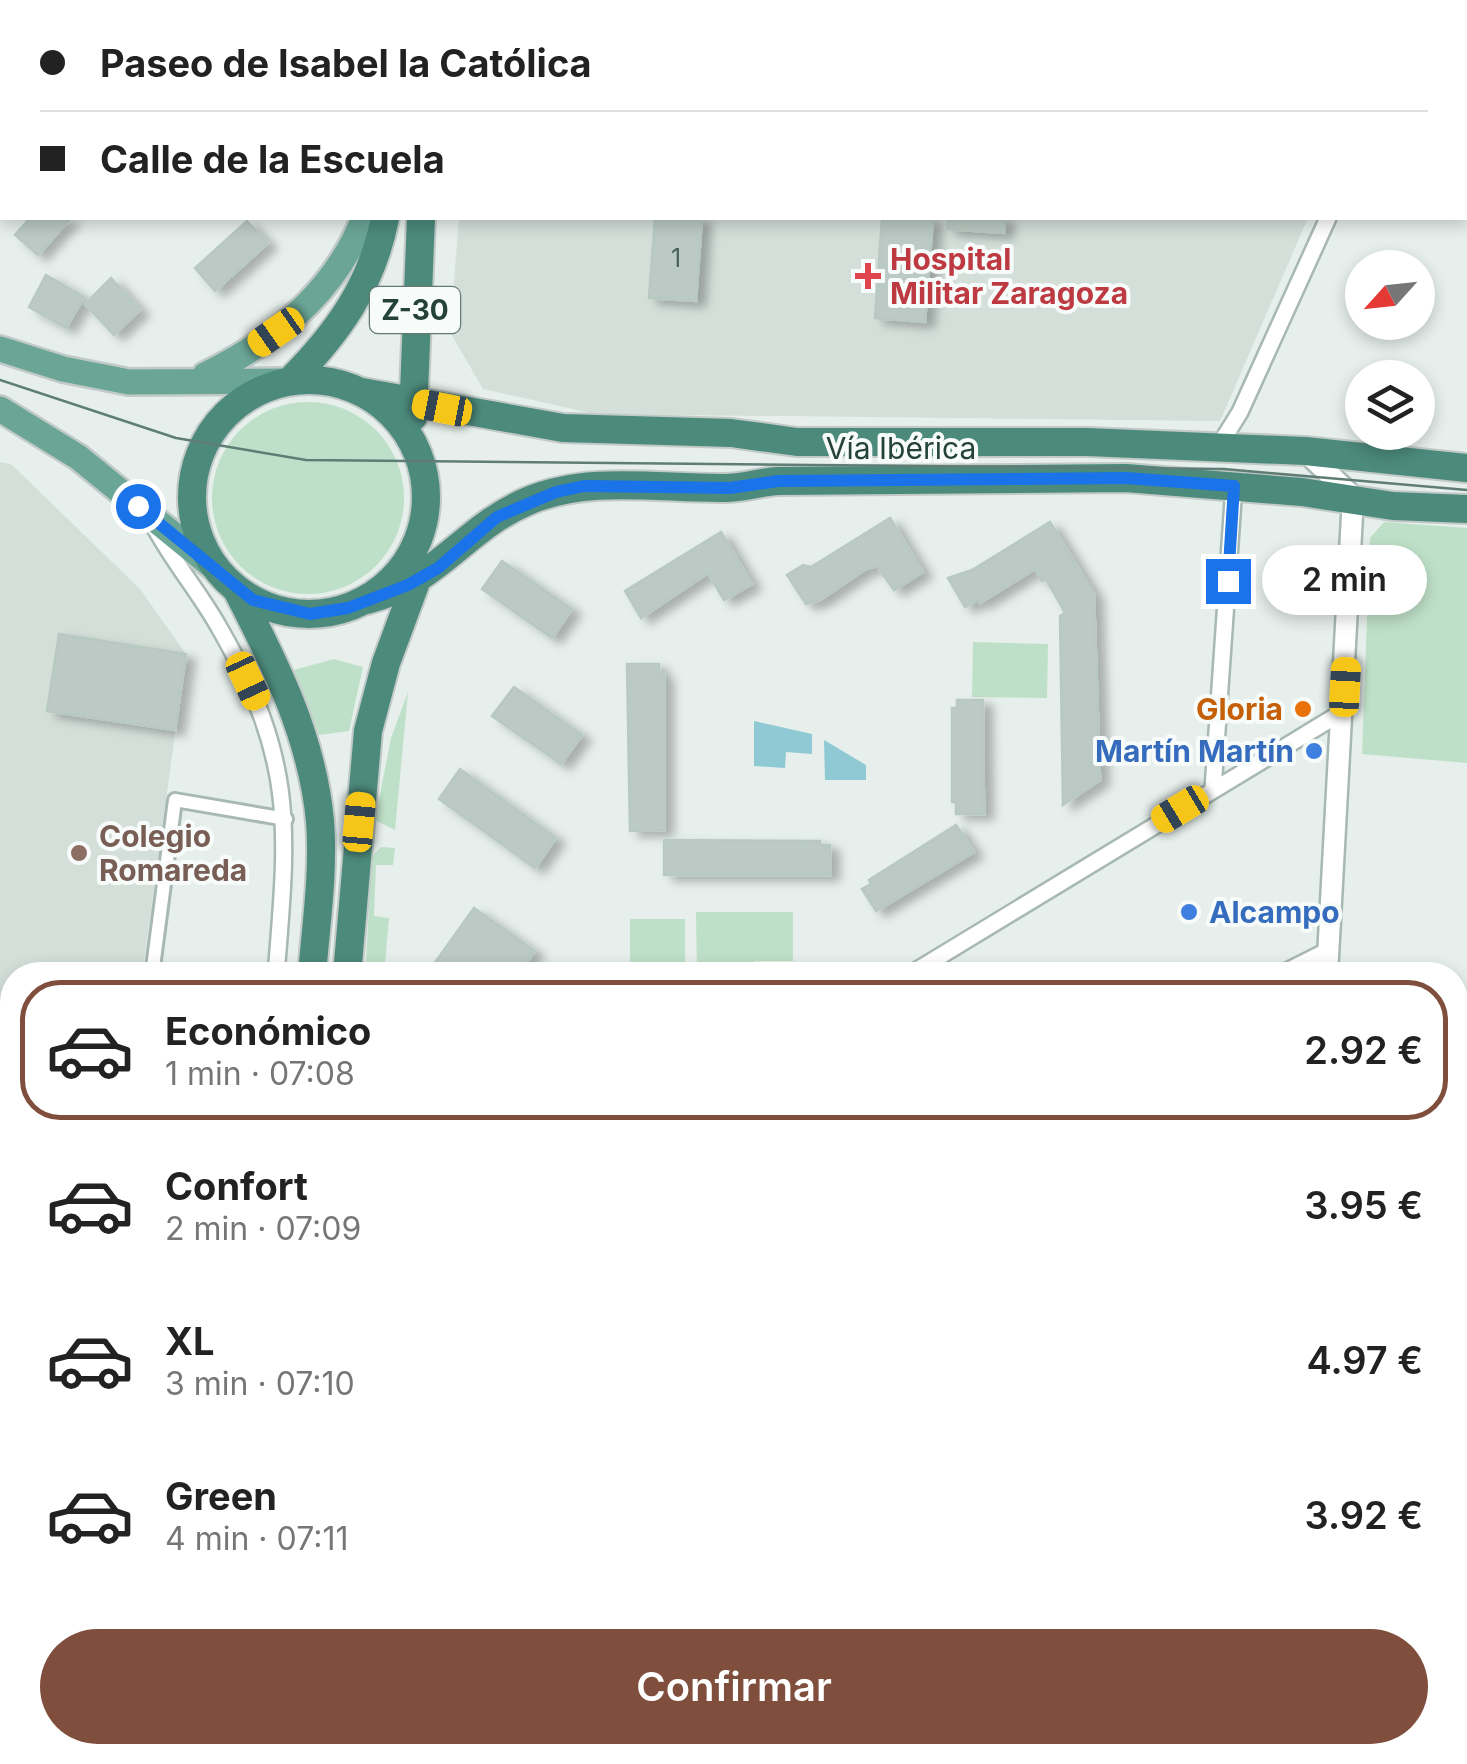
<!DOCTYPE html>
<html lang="es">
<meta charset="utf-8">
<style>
:root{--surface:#fff;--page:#f6f6f6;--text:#222;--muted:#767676;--line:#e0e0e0;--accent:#804e3d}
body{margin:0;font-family:Inter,sans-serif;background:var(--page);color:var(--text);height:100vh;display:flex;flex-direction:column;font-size:38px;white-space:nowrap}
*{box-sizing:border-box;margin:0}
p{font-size:32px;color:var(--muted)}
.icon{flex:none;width:55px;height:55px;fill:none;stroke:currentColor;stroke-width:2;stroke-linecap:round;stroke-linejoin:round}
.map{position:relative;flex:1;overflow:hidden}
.details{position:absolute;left:0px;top:962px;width:1468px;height:802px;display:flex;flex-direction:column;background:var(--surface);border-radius:40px 40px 0 0;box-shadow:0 5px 15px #0003}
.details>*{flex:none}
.banner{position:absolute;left:0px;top:0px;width:1468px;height:220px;box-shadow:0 5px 15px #0003;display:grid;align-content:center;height:220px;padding:0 40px;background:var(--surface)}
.needle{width:65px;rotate:243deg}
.controls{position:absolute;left:1345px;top:250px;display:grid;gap:20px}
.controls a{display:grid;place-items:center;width:90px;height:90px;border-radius:50%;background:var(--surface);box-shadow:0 5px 15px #0003;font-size:50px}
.end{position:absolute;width:45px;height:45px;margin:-22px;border:12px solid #1a73e8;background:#fff;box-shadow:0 0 0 5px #fff}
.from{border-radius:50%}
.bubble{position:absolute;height:70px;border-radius:35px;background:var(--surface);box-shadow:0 5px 15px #0003;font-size:32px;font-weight:600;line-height:70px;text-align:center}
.car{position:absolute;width:30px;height:60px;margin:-30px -15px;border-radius:12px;box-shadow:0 0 8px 2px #0007;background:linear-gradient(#f5c518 24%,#345 0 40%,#f5c518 0 76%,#345 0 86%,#f5c518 0)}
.banner b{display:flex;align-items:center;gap:35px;height:95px;font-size:38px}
.banner b+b{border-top:2px solid var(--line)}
.banner i{width:25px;height:25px;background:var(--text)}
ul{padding:18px 0 0;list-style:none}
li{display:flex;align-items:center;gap:30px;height:140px;margin:0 20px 15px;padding:0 20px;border:5px solid transparent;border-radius:40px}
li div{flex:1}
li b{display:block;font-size:38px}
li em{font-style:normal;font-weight:600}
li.selected{border-color:var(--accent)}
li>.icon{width:90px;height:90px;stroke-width:1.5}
.cta{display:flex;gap:20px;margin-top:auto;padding:20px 40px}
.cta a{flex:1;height:115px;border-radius:60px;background:var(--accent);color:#fff;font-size:40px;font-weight:600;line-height:115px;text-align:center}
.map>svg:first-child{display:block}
.built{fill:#d4dfda}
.green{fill:#bfe0c8}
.water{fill:#8ec9d4}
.building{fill:#bbcac4;stroke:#b8c9c2;stroke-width:2.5;filter:url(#shadow)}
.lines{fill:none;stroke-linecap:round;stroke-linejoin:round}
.pedestrian-casing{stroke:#a8b8b2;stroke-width:18}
.minor-casing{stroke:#a8b8b2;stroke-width:20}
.tertiary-casing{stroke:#a8b8b2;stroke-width:25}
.primary-casing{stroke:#c2cac8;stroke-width:30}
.trunk-casing{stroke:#c2cac8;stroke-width:32}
.pedestrian{stroke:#fff;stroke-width:12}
.minor{stroke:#fff;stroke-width:15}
.tertiary{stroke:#fff;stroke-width:20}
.primary{stroke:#6aa596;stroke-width:25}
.trunk{stroke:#4c8a7c;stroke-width:28}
.tram{stroke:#5f7d75;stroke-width:2.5}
.route{stroke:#1a73e8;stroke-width:12}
.health-dot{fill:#e0444e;stroke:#f7fbf9;stroke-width:4}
.food-dot{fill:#e8710a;stroke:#f7fbf9;stroke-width:4}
.shop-dot{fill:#3f7fe0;stroke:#f7fbf9;stroke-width:4}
.education-dot{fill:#8d6e63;stroke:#f7fbf9;stroke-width:4}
.labels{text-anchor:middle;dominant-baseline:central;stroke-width:8;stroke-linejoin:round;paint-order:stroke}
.number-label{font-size:25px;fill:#4a645c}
.shield{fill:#f7fbf9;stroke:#637a73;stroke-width:2.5}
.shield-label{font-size:28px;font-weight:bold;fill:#24423a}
.health-label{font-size:30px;font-weight:bold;fill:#be3a42;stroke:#f7fbf9;text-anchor:start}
.street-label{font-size:30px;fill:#24423a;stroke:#f7fbf9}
.food-label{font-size:30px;font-weight:bold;fill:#c56008;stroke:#f7fbf9;text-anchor:end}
.shop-label{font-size:30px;font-weight:bold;fill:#366cbe;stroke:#f7fbf9;text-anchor:end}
.education-label{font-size:30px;font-weight:bold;fill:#785e54;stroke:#f7fbf9;text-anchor:start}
</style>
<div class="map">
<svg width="1467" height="1764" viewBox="0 0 1467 1764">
<defs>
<filter id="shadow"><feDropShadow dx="9" dy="5.5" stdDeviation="5" flood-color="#0004"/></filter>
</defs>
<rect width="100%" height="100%" fill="#e6efeb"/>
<path class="built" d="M476,0H1354L476,2Z
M459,218H1308L1220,421L595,414L483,389L450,332Z
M0,462L11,464L140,589L186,654L142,975H12V1029L0,1027Z"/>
<path class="green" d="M212 498a96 96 0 1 1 192 0a96 96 0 1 1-192 0Z
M1384,522L1467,528V763L1362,754L1370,538Z
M973,642L1048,644L1047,698L972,697Z
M334,659L363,667L349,731L319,735L294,670Z
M408,692L395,830L375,820L391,738Z
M381,847L395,848L393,865H376L374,916L389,918L384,975H365L372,857Z
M696,912H793V961H754V975H697Z
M630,919H685V975H630Z"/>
<path class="water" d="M754,721L812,734V754L786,752L785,768L754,766Z
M824,740L866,765V780H825Z"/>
<path class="building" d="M30,218H71L38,255L15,235Z
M655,218H702L696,301L649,298Z
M882,218H933L925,322L875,318Z
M948,218H1005L1004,233L947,229Z
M247,221L268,243L215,291L195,268Z
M46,275L84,297L66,328L29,307Z
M111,278L140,310L114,335L85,304Z
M890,518L923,572L894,590L877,566L866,569L820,600L806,604L787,575L803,565L811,567Z
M1050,522L1094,594L1100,780L1063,805L1060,616L1065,613L1046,579L1042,581L1035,569L980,603L978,600L965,607L948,578L972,570Z
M721,532L752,584L724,600L708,573L641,618L625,591Z
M502,561L572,609L552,638L482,589Z
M59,634L186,654L175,730L47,711Z
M627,664H659V675L664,674V830L630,831Z
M514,687L582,735L561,764L492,716Z
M957,700H983L984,814H956V802H952V708H957Z
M460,769L556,838L535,868L439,799Z
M956,825L974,852L876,911L862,889L871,884L869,880Z
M664,840L820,841V845H830V875H664Z
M474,908L535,951L518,975H426Z"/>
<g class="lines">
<defs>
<path id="pedestrian" d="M152,975L175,800L286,819"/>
<path id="minor" d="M28,2L29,0
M0,10L2,11
M1465,70L1467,68
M0,87L2,79
M1217,449L1240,412L1328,218
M154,526C173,562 200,593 220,629C296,762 288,828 276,975
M194,555V519
M1213,789L1234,486
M909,975L1344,711
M1279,975L1329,950
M1043,1752L1044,1764"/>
<path id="tertiary" d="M1307,453L1353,497L1327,975
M1455,1195H1467
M0,1197L12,1198
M0,1508L12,1509
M1455,1564L1467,1550
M1320,1764L1327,1752"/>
<path id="primary" d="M0,349L63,369L129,382L290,381
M205,375C275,341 335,292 364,218
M0,409L78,457L217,570"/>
<path id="trunk" d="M403,2V0
M434,2V0
M192 497a117 117 0 1 1 234 0a117 117 0 1 1-234 0Z
M290,381C338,333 372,285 385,218
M362,392L563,428L731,433L797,442H1087L1305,451L1467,468
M413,417L421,218
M237,590C275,664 312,736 320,821C324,872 316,924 312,975
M367,600C439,581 464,528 528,501C589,475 661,489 725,488C743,488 760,482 778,481L1126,478L1302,492L1393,506L1467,509
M347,975L368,731L386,663L420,571
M252,1764L253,1752
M286,1764L287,1752"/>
</defs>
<use href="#pedestrian" class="pedestrian-casing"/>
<use href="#minor" class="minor-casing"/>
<use href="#tertiary" class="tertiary-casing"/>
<use href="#primary" class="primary-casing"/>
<use href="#trunk" class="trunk-casing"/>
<use href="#pedestrian" class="pedestrian"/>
<use href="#minor" class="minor"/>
<use href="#tertiary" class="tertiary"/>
<use href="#primary" class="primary"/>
<use href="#trunk" class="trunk"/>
<path class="tram" d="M0,380L176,438L306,460L1224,469L1467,490"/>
</g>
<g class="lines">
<path class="route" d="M138,506L253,600L310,614L348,608L408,585L438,568L497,517L556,492L584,486L730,488L778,481L1126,478L1234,486L1228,581"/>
</g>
<path class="health-dot" d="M863 261h10v10h10v10h-10v10h-10v-10h-10v-10h10z"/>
<circle class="food-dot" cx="1303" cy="709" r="10"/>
<g class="shop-dot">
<circle cx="1314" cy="751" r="10"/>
<circle cx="1189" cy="912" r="10"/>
</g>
<circle class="education-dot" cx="79" cy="853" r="10"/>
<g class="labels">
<g class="number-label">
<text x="676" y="258">1</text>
</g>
<rect class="shield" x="370" y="287" width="90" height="46" rx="8"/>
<g class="shield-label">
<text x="415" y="310">Z-30</text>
</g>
<g class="health-label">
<text x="890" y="259">Hospital<tspan x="890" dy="34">Militar Zaragoza</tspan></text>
</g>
<g class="street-label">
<text x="901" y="448">Vía Ibérica</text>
</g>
<g class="food-label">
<text x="1283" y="709">Gloria</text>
</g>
<g class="shop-label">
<text x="1294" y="751">Martín Martín</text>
<text x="1209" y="912" text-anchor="start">Alcampo</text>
</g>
<g class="education-label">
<text x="99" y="836">Colegio<tspan x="99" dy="34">Romareda</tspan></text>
</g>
</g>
</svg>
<div class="controls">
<a><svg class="needle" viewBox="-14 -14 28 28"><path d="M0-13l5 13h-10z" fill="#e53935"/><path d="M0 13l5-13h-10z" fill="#767676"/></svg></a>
<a><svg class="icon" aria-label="layers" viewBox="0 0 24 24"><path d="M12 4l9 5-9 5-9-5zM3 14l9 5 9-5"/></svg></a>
</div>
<i class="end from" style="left:138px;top:506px"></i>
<i class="end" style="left:1228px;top:581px"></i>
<div class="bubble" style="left:1262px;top:545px;width:165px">2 min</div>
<i class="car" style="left:276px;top:332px;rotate:235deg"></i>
<i class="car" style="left:442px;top:408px;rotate:281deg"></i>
<i class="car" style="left:248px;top:681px;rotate:155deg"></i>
<i class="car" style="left:1345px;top:687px;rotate:3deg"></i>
<i class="car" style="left:1180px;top:809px;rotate:239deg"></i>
<i class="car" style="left:359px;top:822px;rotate:5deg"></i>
<div class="banner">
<b><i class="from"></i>Paseo de Isabel la Católica</b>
<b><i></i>Calle de la Escuela</b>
</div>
<section class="details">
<ul>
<li class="selected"><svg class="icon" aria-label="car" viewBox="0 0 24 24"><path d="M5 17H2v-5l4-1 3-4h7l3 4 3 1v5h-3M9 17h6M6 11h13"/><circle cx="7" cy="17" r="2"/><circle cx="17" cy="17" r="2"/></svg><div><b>Económico</b><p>1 min · 07:08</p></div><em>2.92 €</em></li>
<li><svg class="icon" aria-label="car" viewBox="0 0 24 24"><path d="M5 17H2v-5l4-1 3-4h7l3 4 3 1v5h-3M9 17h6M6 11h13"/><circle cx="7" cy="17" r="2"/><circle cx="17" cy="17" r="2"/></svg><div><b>Confort</b><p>2 min · 07:09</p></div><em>3.95 €</em></li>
<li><svg class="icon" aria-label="car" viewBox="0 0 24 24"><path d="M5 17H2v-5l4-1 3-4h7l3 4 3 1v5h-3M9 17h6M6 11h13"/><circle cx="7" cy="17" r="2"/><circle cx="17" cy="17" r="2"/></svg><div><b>XL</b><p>3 min · 07:10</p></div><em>4.97 €</em></li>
<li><svg class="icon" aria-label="car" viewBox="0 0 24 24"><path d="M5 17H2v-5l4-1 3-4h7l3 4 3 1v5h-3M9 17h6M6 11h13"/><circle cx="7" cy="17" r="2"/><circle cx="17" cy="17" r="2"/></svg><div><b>Green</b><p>4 min · 07:11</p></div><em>3.92 €</em></li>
</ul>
<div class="cta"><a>Confirmar</a></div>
</section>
</div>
